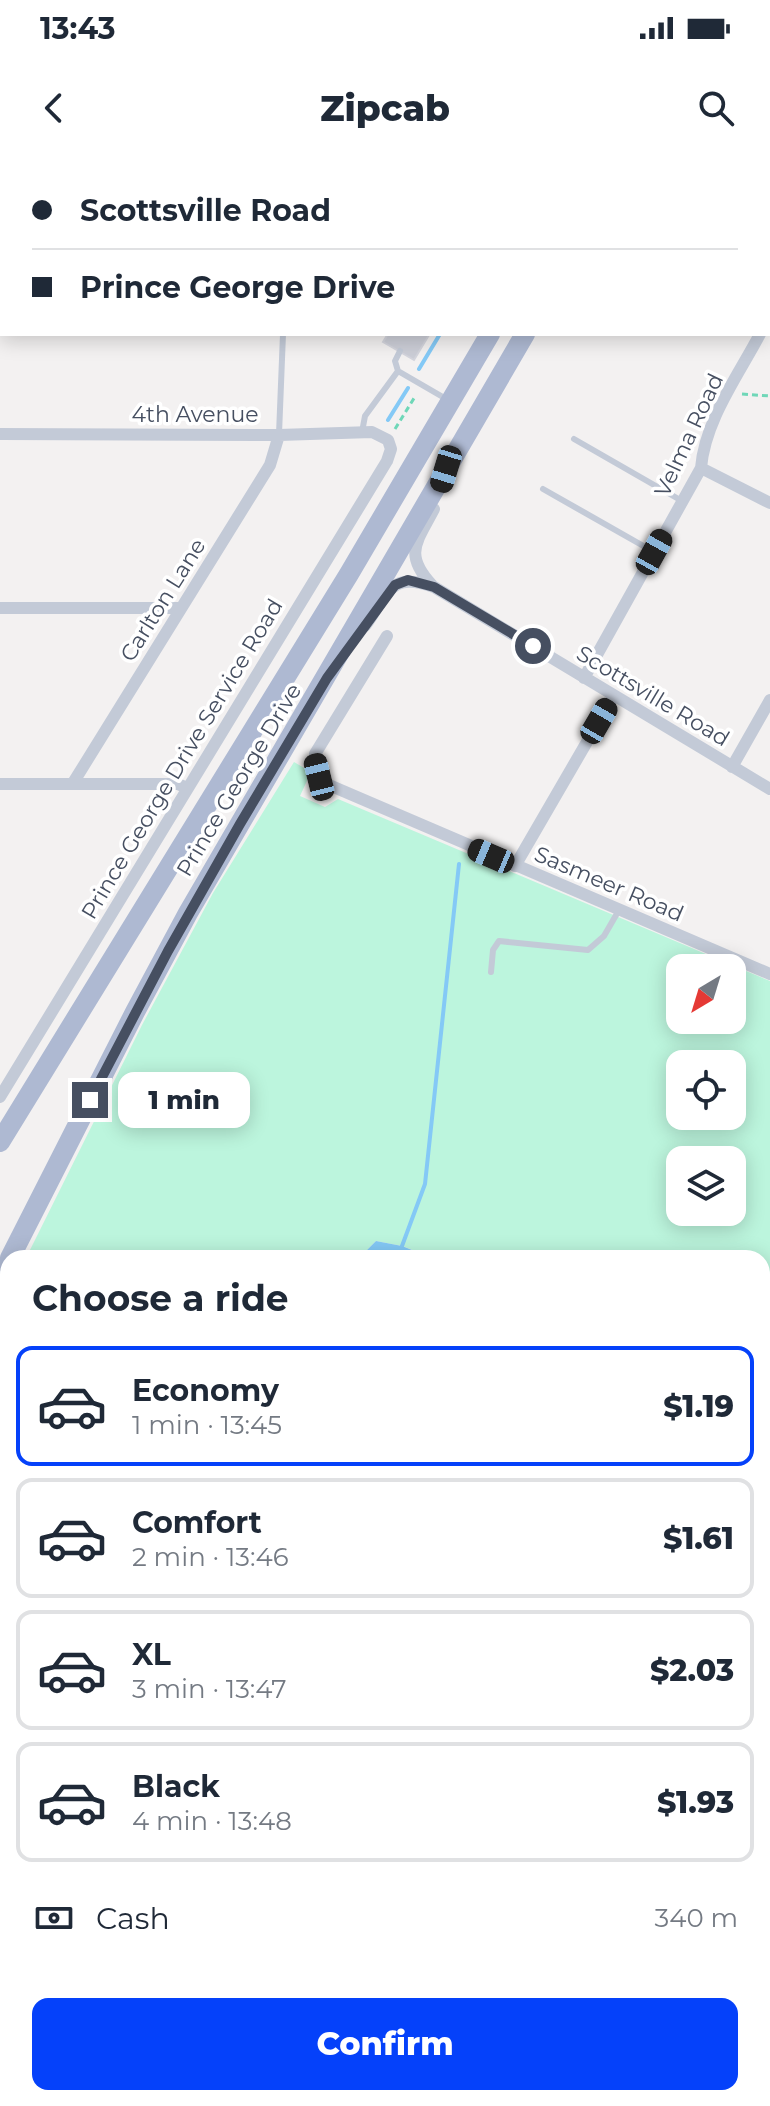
<!DOCTYPE html>
<meta charset="utf-8">
<style>
:root{--surface:#fff;--page:#f6f6f7;--text:#1f2937;--muted:#747a83;--line:#e0e1e3;--accent:#0541fa}
body{margin:0;font-family:Montserrat,sans-serif;background:var(--page);color:var(--text);height:100vh;display:flex;flex-direction:column;font-size:30px;white-space:nowrap}
*{box-sizing:border-box;margin:0}
p{font-size:26px;color:var(--muted)}
.icon{flex:none;width:44px;height:44px;fill:none;stroke:currentColor;stroke-width:2;stroke-linecap:round;stroke-linejoin:round}
.map{position:relative;flex:1;overflow:hidden}
.drawer{position:absolute;left:0px;top:1090px;width:770px;height:856px;display:flex;flex-direction:column;background:var(--surface);border-radius:24px 24px 0 0;box-shadow:0 4px 20px #0003}
.drawer>*{flex:none}
.top-card{position:absolute;left:0px;top:0px;width:770px;height:176px;box-shadow:0 4px 20px #0003;display:grid;align-content:center;height:176px;padding:0 32px;background:var(--surface)}
.needle{width:52px;rotate:218deg}
.tools{position:absolute;left:666px;top:794px;display:grid;gap:16px}
.tools a{display:grid;place-items:center;width:80px;height:80px;border-radius:16px;background:var(--surface);box-shadow:0 4px 20px #0003;font-size:40px}
.end{position:absolute;width:36px;height:36px;margin:-18px;border:10px solid #464f61;background:#fff;box-shadow:0 0 0 4px #fff}
.from{border-radius:50%}
.bubble{position:absolute;height:56px;border-radius:16px;background:var(--surface);box-shadow:0 4px 20px #0003;font-size:26px;font-weight:800;line-height:56px;text-align:center}
.car{position:absolute;width:24px;height:48px;margin:-24px -12px;border-radius:10px;box-shadow:0 0 6px 2px #0007;background:linear-gradient(#222 24%,#8ab4d8 0 40%,#222 0 76%,#8ab4d8 0 86%,#222 0)}
.top-card b{display:flex;align-items:center;gap:28px;height:76px;font-size:30px}
.top-card b+b{border-top:2px solid var(--line)}
.top-card i{width:20px;height:20px;background:var(--text)}
ul{padding:0;list-style:none}
li{display:flex;align-items:center;gap:24px;height:120px;margin:0 16px 12px;padding:0 16px;border:4px solid var(--line);border-radius:16px}
li div{flex:1}
li b{display:block;font-size:30px}
li em{font-style:normal;font-weight:800}
li.selected{border-color:var(--accent)}
li>.icon{width:72px;height:72px;stroke-width:1.5}
h2{padding:0 32px;font-size:36px;line-height:96px}
.pay{display:flex;align-items:center;gap:20px;height:88px;padding:0 32px;font-size:30px}
.pay p{margin-inline-start:auto}
.button{display:flex;gap:16px;margin-top:auto;padding:16px 32px}
.button a{flex:1;height:92px;border-radius:16px;background:var(--accent);color:#fff;font-size:32px;font-weight:800;line-height:92px;text-align:center}
.status{display:flex;justify-content:space-between;align-items:center;height:56px;padding:0 40px;background:var(--surface);direction:ltr}
.status svg{height:22px;fill:currentColor}
header{display:flex;justify-content:space-between;align-items:center;height:104px;padding:0 32px;background:var(--surface);font-size:36px;font-weight:800}
.map>svg:first-child{display:block}
.grass{fill:#bcf5dd;fill-rule:evenodd}
.water{fill:#84c9f6}
.lines{fill:none;stroke-linecap:round;stroke-linejoin:round}
.stream{stroke:#84c9f6;stroke-width:4}
.building{fill:#ccced7;stroke:#d4d5dd;stroke-width:2}
.path{stroke:#6fd7b8;stroke-width:3;stroke-dasharray:6 4;stroke-linecap:butt}
.lane{stroke:#c3cad7;stroke-width:6}
.street{stroke:#c3cad7;stroke-width:12}
.primary{stroke:#aeb9d2;stroke-width:20}
.route{stroke:#464f61;stroke-width:10}
.labels{text-anchor:middle;dominant-baseline:central;stroke-width:7;stroke-linejoin:round;paint-order:stroke}
.street-label{font-size:22px;fill:#464f61;stroke:#fff}
</style>
<div class="status"><b>13:43</b><svg viewBox="0 0 49 12"><path d="M0 12V9h3v3zM5 12V6h3v6zM10 12V3h3v9zM15 12V0h3v12zM26 1h20v11H26zM47 4h2v5h-2z"/></svg></div>
<header><svg class="icon" aria-label="back" viewBox="0 0 24 24"><path d="M15 5l-7 7 7 7"/></svg>Zipcab<svg class="icon" aria-label="search" viewBox="0 0 24 24"><circle cx="10" cy="10" r="6"/><path d="M15 15l6 6"/></svg></header>
<div class="map">
<svg width="770" height="1946" viewBox="0 0 770 1946">
<rect width="100%" height="100%" fill="#f3f1f1"/>
<path class="grass" d="M294,602L311,612L300,636L325,647L338,639L770,821V1139L762,1138V1098H433L402,1086L376,1081L359,1098H26L142,865L213,733ZM680,808H732V860H680ZM680,904H732V956H680ZM680,1000H732V1052H680Z
M8,1135V1480L0,1475V1151Z
M8,1565V1752L0,1753V1577Z"/>
<path class="water" d="M376,1081L402,1086L432,1098H359Z
M762,1138L770,1139V1946H0V1753L8,1752V1938H762Z"/>
<g class="lines">
<path class="stream" d="M419,209L440,174
M388,260L408,228
M402,1086L425,1024L459,704"/>
</g>
<path class="building" d="M388,174H427L429,175L414,200L383,182Z"/>
<g class="lines">
<path class="path" d="M742,234L770,236
M395,269L416,235"/>
<path class="lane" d="M484,2V0
M400,191L395,201L398,211L448,240
M362,272L365,256L398,211
M279,274L283,174
M574,279L682,341
M543,329L654,392
M491,812L493,790L499,781L588,790L604,776L619,750
M0,1491L8,1498
M0,1538L8,1524"/>
<path class="street" d="M768,66L770,67
M0,97H2
M768,159L770,156
M0,274L279,275L372,272L388,280L391,289L387,301L0,937
M701,308L770,343
M432,425C403,394 417,382 434,349
M0,448H181
M365,466C389,433 389,411 434,427L770,629
M387,476L315,594L322,622L770,814
M584,518L701,308C705,260 738,216 760,174
M732,607L770,540
M73,623L270,305L279,275
M0,624H178L187,628
M515,706L613,537"/>
<path class="primary" d="M573,2V0
M589,2L590,0
M623,2L624,0
M0,982L349,414L490,174
M10,1098L135,852L188,753L525,174
M0,1119L8,1103"/>
</g>
<g class="lines">
<path class="route" d="M90,940L168,791L240,664L327,518L395,425L408,420L434,427L533,486"/>
</g>
<g class="labels">
<g class="street-label">
<text x="195" y="254">4th Avenue</text>
<text transform="translate(689 275) rotate(-65)">Velma Road</text>
<text transform="translate(163 440) rotate(-58)">Carlton Lane</text>
<text transform="translate(653 536) rotate(31)">Scottsville Road</text>
<text transform="translate(182 599) rotate(-59)">Prince George Drive Service Road</text>
<text transform="translate(239 620) rotate(-59)">Prince George Drive</text>
<text transform="translate(609 724) rotate(23)">Sasmeer Road</text>
</g>
</g>
</svg>
<div class="tools">
<a><svg class="needle" viewBox="-14 -14 28 28"><path d="M0-13l5 13h-10z" fill="#e53935"/><path d="M0 13l5-13h-10z" fill="#747a83"/></svg></a>
<a><svg class="icon" aria-label="locate" viewBox="0 0 24 24"><circle cx="12" cy="12" r="6"/><path d="M12 2v4M12 18v4M2 12h4M18 12h4"/></svg></a>
<a><svg class="icon" aria-label="layers" viewBox="0 0 24 24"><path d="M12 4l9 5-9 5-9-5zM3 14l9 5 9-5"/></svg></a>
</div>
<i class="end from" style="left:533px;top:486px"></i>
<i class="end" style="left:90px;top:940px"></i>
<div class="bubble" style="left:118px;top:912px;width:132px">1 min</div>
<i class="car" style="left:446px;top:309px;rotate:197deg"></i>
<i class="car" style="left:654px;top:392px;rotate:29deg"></i>
<i class="car" style="left:599px;top:561px;rotate:30deg"></i>
<i class="car" style="left:319px;top:617px;rotate:346deg"></i>
<i class="car" style="left:491px;top:696px;rotate:293deg"></i>
<div class="top-card">
<b><i class="from"></i>Scottsville Road</b>
<b><i></i>Prince George Drive</b>
</div>
<section class="drawer">
<h2>Choose a ride</h2>
<ul>
<li class="selected"><svg class="icon" aria-label="car" viewBox="0 0 24 24"><path d="M5 17H2v-5l4-1 3-4h7l3 4 3 1v5h-3M9 17h6M6 11h13"/><circle cx="7" cy="17" r="2"/><circle cx="17" cy="17" r="2"/></svg><div><b>Economy</b><p>1 min · 13:45</p></div><em>$1.19</em></li>
<li><svg class="icon" aria-label="car" viewBox="0 0 24 24"><path d="M5 17H2v-5l4-1 3-4h7l3 4 3 1v5h-3M9 17h6M6 11h13"/><circle cx="7" cy="17" r="2"/><circle cx="17" cy="17" r="2"/></svg><div><b>Comfort</b><p>2 min · 13:46</p></div><em>$1.61</em></li>
<li><svg class="icon" aria-label="car" viewBox="0 0 24 24"><path d="M5 17H2v-5l4-1 3-4h7l3 4 3 1v5h-3M9 17h6M6 11h13"/><circle cx="7" cy="17" r="2"/><circle cx="17" cy="17" r="2"/></svg><div><b>XL</b><p>3 min · 13:47</p></div><em>$2.03</em></li>
<li><svg class="icon" aria-label="car" viewBox="0 0 24 24"><path d="M5 17H2v-5l4-1 3-4h7l3 4 3 1v5h-3M9 17h6M6 11h13"/><circle cx="7" cy="17" r="2"/><circle cx="17" cy="17" r="2"/></svg><div><b>Black</b><p>4 min · 13:48</p></div><em>$1.93</em></li>
</ul>
<div class="pay"><svg class="icon" aria-label="cash" viewBox="0 0 24 24"><path d="M3 7h18v10H3z"/><circle cx="12" cy="12" r="2"/></svg>Cash<p>340 m</p></div>
<div class="button"><a>Confirm</a></div>
</section>
</div>
